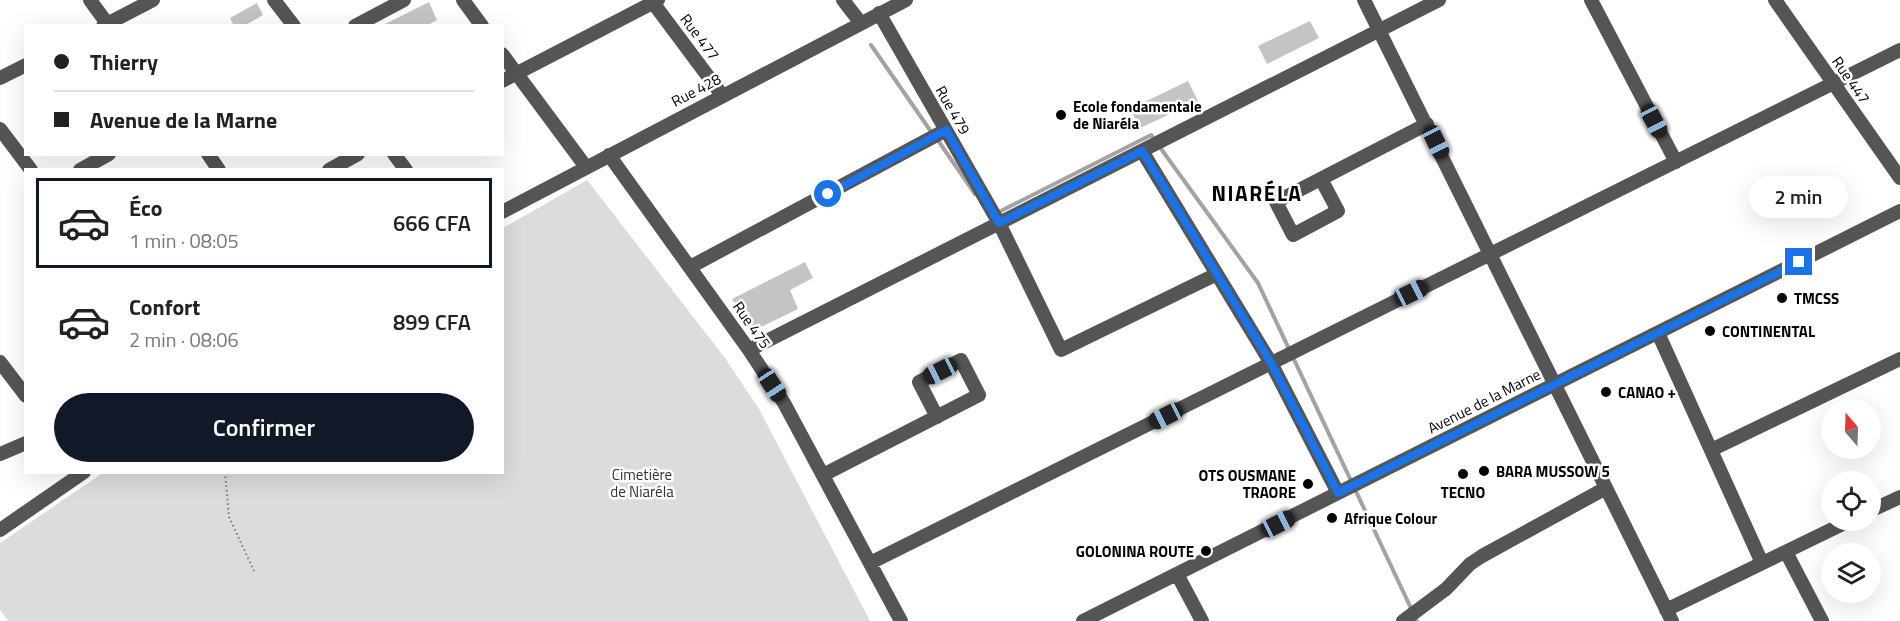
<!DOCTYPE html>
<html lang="fr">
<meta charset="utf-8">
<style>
:root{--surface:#fff;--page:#f2f2f2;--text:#222;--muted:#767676;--line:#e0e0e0;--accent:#111827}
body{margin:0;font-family:"Titillium Web",sans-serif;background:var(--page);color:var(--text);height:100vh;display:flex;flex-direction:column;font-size:22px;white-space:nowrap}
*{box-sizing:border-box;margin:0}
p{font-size:20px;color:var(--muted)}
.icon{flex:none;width:33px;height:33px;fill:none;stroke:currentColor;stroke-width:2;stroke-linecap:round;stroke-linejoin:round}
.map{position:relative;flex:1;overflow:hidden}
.panel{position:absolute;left:24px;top:168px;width:480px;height:306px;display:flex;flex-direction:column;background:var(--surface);border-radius:0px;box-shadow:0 6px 24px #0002}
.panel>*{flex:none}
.hud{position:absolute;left:24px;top:24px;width:480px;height:132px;border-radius:0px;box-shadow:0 6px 24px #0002;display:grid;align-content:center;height:132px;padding:0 30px;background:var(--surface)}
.needle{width:39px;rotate:341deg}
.buttons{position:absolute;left:1821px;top:399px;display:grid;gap:12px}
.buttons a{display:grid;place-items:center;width:60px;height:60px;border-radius:50%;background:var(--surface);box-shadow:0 6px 24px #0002;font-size:30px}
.end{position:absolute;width:27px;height:27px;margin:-14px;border:8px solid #1a73e8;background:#fff;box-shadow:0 0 0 3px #fff}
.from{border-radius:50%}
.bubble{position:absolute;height:42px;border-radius:21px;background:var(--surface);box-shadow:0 6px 24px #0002;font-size:20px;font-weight:600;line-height:42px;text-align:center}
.car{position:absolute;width:18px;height:36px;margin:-18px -9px;border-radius:8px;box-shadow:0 0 4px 2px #0007;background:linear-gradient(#222 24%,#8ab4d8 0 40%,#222 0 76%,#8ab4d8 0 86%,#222 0)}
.hud b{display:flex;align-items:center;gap:21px;height:57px;font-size:22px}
.hud b+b{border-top:2px solid var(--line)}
.hud i{width:15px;height:15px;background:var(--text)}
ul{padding:10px 0 0;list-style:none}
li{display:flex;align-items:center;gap:18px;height:90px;margin:0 12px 9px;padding:0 18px;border:3px solid transparent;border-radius:0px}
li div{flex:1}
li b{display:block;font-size:22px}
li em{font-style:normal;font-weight:600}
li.on{border-color:var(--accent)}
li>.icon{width:54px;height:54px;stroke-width:1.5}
.cta{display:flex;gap:12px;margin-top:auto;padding:12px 30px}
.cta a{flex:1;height:69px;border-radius:36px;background:var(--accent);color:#fff;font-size:24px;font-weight:600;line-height:69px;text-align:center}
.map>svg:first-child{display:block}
.green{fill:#dcdcdc}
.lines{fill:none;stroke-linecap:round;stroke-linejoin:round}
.stream{stroke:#a3a3a3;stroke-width:4}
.building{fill:#c4c4c4}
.path{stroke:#777;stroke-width:2;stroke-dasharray:1.5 3;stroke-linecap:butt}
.minor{stroke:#555;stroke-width:14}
.route{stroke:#1a73e8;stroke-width:8}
.poi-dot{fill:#000;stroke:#fff;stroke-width:2}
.labels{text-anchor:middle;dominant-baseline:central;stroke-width:5;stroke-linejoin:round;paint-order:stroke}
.street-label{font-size:15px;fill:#000;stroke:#fff}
.poi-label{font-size:15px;font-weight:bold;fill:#000;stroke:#fff;text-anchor:start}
.park-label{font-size:15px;fill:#333;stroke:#fff}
.district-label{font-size:21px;font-weight:bold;letter-spacing:1.5px;fill:#000;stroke:#fff}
</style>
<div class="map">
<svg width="1900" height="621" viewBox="0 0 1900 621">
<rect width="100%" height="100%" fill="#fff"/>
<path class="green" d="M587,180L725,358L759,409L870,621H8L0,610V543L103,473L502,472L503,228Z"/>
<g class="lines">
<path class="stream" d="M871,45L932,133
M937,139L975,194
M1159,146L1258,283L1417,621
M997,213L1151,135L1155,140"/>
</g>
<path class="building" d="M429,2L437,20L426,26H381Z
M257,3L263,15L244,26H234L230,18Z
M1310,21L1319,38L1267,64L1258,46Z
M1188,81L1198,101L1140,128L1130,109Z
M805,262L813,278L790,290L798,309L753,331L732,299Z"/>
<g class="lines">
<path class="path" d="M225,472L229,517L254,571"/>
<path class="minor" d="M90,0L109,26
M274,0L294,26
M463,0L482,26
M651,0L722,95
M843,0L860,22
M1364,0L1672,621
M1591,0L1676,162
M1775,0L1900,178
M879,13L999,223L1061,350L1217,274
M103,26L153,0
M355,26L404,0
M502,54L586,167
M0,78L26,65
M502,81L658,0
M0,129L31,170
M1142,151L1271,363L1338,493
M208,154L219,170
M394,154L406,170
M609,155L749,350L784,403L901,621
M80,170L109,154
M329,170L358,154
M1321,179L1338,211L1293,235L1276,202L1427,124
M502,212L906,0
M690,267L946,130
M1658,333L1762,563
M749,350L1439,0
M0,362L26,396
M1711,450L1900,359
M0,454L26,443
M823,475L979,395L961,360L919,382L937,417
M1870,511L1900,497
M0,530L84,472
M1786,552L1822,621
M870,563L1900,50
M1177,574L1202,621
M1666,610L1851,520
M1083,621L1900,211
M1403,621L1446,589L1470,564L1482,556L1606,488"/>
</g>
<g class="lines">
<path class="route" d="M828,194L946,130L999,223L1142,151L1271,363L1338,493L1799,262"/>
</g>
<g class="poi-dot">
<circle cx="1061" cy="115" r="6"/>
<circle cx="1782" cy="298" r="6"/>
<circle cx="1710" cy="331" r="6"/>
<circle cx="1606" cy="392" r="6"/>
<circle cx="1484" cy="471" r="6"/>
<circle cx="1463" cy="474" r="6"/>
<circle cx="1308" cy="484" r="6"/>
<circle cx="1332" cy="518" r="6"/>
<circle cx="1206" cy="551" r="6"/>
</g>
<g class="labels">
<g class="street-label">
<text transform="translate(700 37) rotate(53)">Rue 477</text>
<text transform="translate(1851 80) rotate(55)">Rue 447</text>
<text transform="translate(696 90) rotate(-28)">Rue 428</text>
<text transform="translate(953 110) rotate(60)">Rue 479</text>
<text transform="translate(752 325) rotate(55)">Rue 475</text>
<text transform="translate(1484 401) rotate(-27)">Avenue de la Marne</text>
</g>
<g class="poi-label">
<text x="1073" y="106">Ecole fondamentale<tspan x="1073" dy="17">de Niaréla</tspan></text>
<text x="1794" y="298">TMCSS</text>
<text x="1722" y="331">CONTINENTAL</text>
<text x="1618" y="392">CANAO +</text>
<text x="1496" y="471">BARA MUSSOW 5</text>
<text x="1296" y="475" text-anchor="end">OTS OUSMANE<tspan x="1296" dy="17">TRAORE</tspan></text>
<text x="1463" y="492" text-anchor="middle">TECNO</text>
<text x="1344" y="518">Afrique Colour</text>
<text x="1194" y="551" text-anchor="end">GOLONINA ROUTE</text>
</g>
<g class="park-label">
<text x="642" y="474">Cimetière<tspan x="642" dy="17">de Niaréla</tspan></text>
</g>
<g class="district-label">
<text x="1257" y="193">NIARÉLA</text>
</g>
</g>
</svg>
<div class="buttons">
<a><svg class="needle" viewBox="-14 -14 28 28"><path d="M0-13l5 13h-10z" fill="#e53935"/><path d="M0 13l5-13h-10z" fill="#767676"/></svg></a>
<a><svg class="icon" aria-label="locate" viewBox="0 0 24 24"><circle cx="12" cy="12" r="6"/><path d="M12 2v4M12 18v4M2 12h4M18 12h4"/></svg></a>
<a><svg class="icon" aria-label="layers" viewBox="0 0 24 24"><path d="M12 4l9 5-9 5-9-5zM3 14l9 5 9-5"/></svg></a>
</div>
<i class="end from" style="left:828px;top:194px"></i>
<i class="end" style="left:1799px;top:262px"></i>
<div class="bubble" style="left:1749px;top:176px;width:99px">2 min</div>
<i class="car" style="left:1654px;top:121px;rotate:152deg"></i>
<i class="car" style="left:1436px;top:142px;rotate:154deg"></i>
<i class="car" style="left:1411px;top:293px;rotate:64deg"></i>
<i class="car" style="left:940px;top:371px;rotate:243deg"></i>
<i class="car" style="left:772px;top:385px;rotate:147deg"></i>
<i class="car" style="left:1166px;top:416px;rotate:243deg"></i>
<i class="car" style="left:1278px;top:524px;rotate:63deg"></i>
<div class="hud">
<b><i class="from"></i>Thierry</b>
<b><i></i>Avenue de la Marne</b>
</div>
<section class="panel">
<ul>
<li class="on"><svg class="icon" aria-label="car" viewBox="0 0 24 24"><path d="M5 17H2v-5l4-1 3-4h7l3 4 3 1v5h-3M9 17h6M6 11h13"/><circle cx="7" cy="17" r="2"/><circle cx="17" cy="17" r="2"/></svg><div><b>Éco</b><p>1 min · 08:05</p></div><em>666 CFA</em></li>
<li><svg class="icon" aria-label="car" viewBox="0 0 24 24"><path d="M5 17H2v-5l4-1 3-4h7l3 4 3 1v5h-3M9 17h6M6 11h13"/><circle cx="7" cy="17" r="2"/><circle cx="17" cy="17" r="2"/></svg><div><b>Confort</b><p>2 min · 08:06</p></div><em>899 CFA</em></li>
</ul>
<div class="cta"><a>Confirmer</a></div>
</section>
</div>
